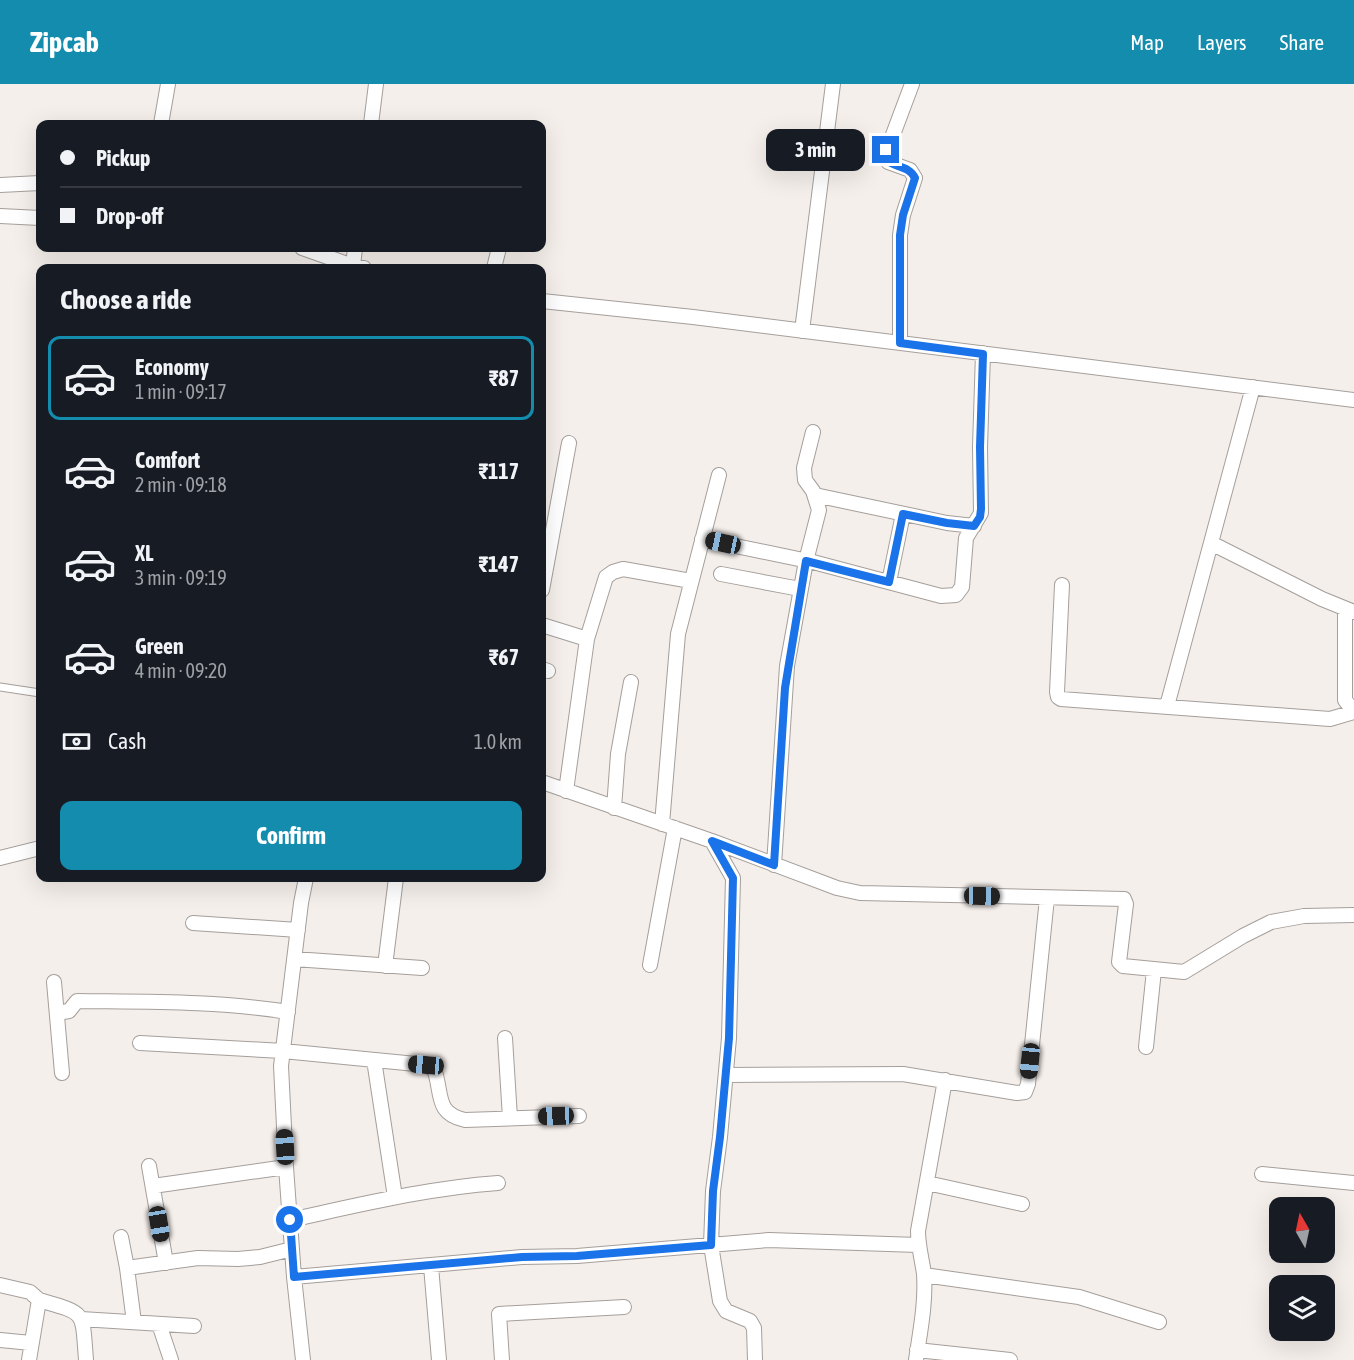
<!DOCTYPE html>
<meta charset="utf-8">
<style>
:root{--surface:#171b24;--page:#20242c;--text:#f1f3f6;--muted:#9ea1a6;--line:#363941;--accent:#138cae}
body{margin:0;font-family:"Asap Condensed",sans-serif;background:var(--page);color:var(--text);height:100vh;display:flex;flex-direction:column;font-size:22px;white-space:nowrap}
*{box-sizing:border-box;margin:0}
p{font-size:20px;color:var(--muted)}
.icon{flex:none;width:33px;height:33px;fill:none;stroke:currentColor;stroke-width:2;stroke-linecap:round;stroke-linejoin:round}
.map{position:relative;flex:1;overflow:hidden}
.panel{position:absolute;left:36px;top:180px;width:510px;height:618px;display:flex;flex-direction:column;background:var(--surface);border-radius:12px;box-shadow:0 6px 24px #0002}
.panel>*{flex:none}
.banner{position:absolute;left:36px;top:36px;width:510px;height:132px;border-radius:12px;box-shadow:0 6px 24px #0002;display:grid;align-content:center;height:132px;padding:0 24px;background:var(--surface)}
.needle{width:39px;rotate:351deg}
.fabs{position:absolute;left:1269px;top:1113px;display:grid;gap:12px}
.fabs a{display:grid;place-items:center;width:66px;height:66px;border-radius:12px;background:var(--surface);box-shadow:0 6px 24px #0002;font-size:30px}
.end{position:absolute;width:27px;height:27px;margin:-14px;border:8px solid #1a73e8;background:#fff;box-shadow:0 0 0 3px #fff}
.from{border-radius:50%}
.bubble{position:absolute;height:42px;border-radius:12px;background:var(--surface);box-shadow:0 6px 24px #0002;font-size:20px;font-weight:700;line-height:42px;text-align:center}
.car{position:absolute;width:18px;height:36px;margin:-18px -9px;border-radius:8px;box-shadow:0 0 4px 2px #0007;background:linear-gradient(#222 24%,#8ab4d8 0 40%,#222 0 76%,#8ab4d8 0 86%,#222 0)}
.banner b{display:flex;align-items:center;gap:21px;height:57px;font-size:22px}
.banner b+b{border-top:2px solid var(--line)}
.banner i{width:15px;height:15px;background:var(--text)}
ul{padding:0;list-style:none}
li{display:flex;align-items:center;gap:18px;height:84px;margin:0 12px 9px;padding:0 12px;border:3px solid transparent;border-radius:12px}
li div{flex:1}
li b{display:block;font-size:22px}
li em{font-style:normal;font-weight:700}
li.active{border-color:var(--accent)}
li>.icon{width:54px;height:54px;stroke-width:1.5}
h2{padding:0 24px;font-size:27px;line-height:72px}
.pay{display:flex;align-items:center;gap:15px;height:66px;padding:0 24px;font-size:22px}
.pay p{margin-inline-start:auto}
.cta{display:flex;gap:12px;margin-top:auto;padding:12px 24px}
.cta a{flex:1;height:69px;border-radius:12px;background:var(--accent);color:#fff;font-size:24px;font-weight:700;line-height:69px;text-align:center}
header{display:flex;align-items:center;gap:36px;box-sizing:border-box;height:84px;padding:0 30px;background:var(--accent);color:#fff}
header strong{font-size:28px}
nav{display:flex;gap:33px;margin-inline-start:auto;font-size:21px}
.map>svg:first-child{display:block}
.lines{fill:none;stroke-linecap:round;stroke-linejoin:round}
.lane-casing{stroke:#a59f9b;stroke-width:9}
.street-casing{stroke:#a59f9b;stroke-width:16}
.lane{stroke:#fff;stroke-width:7}
.street{stroke:#fff;stroke-width:14}
.route{stroke:#1a73e8;stroke-width:8}
</style>
<header>
<strong>Zipcab</strong>
<nav><a>Map</a><a>Layers</a><a>Share</a></nav>
</header>
<div class="map">
<svg width="1354" height="1276" viewBox="0 0 1354 1276">
<rect width="100%" height="100%" fill="#f5efeb"/>
<g class="lines">
<defs>
<path id="lane" d="M0,603L40,609"/>
<path id="street" d="M161,40L168,0
M371,40L376,0
M0,101L40,99
M0,132L40,134
M302,164L353,182
M355,164L353,182L364,184
M494,184L499,164
M542,217L693,233L1354,316
M802,247L833,0
M900,259V151L903,131L915,94L910,86L888,78L885,72L912,0
M815,411L947,439L974,442
M702,455L813,478L941,512L956,511L962,503L966,454L981,429L980,363L983,269
M1211,459L1322,515L1354,528
M721,490L800,505
M889,498L903,430
M1062,501L1057,608L1058,613L1061,615L1330,635L1354,628
M542,506L569,359
M1345,525V616L1354,628
M542,541L587,555
M542,585L548,587
M1167,622L1253,303
M542,698L712,757L733,794L729,954L720,1053L713,1107L711,1161L720,1217L726,1227L750,1237L754,1244L755,1276
M566,707L587,555L606,493L613,488L623,485L691,497
M614,724L618,670L631,598
M662,740L678,550L719,391
M712,757L837,804L860,809L1124,815L1126,820L1119,878L1123,882L1184,888L1243,852L1271,838L1304,832L1354,831
M0,774L40,764
M774,781L787,582L806,477L819,426L813,407L805,396L804,384L813,348
M193,839L298,846
M294,875L422,884
M650,881L675,744
M385,882L396,794
M54,898L62,989
M57,929L69,927L77,917C148,918 218,917 288,928
M505,954L510,1034
M140,959L283,967L426,981L434,985C443,1009 434,1029 465,1036L579,1032
M1146,963L1154,886
M374,976L395,1113
M726,991L903,990L1017,1009L1025,1008L1028,1000L1047,814
M149,1082L166,1179
M1262,1090L1354,1099
M927,1099L1022,1120
M153,1102L286,1083
M290,1136C359,1121 428,1104 498,1099
M121,1153L127,1184L134,1238
M431,1182L439,1276
M127,1184L198,1174L238,1175L260,1173L292,1165
M924,1191L1079,1213L1159,1238
M294,1193L522,1173L577,1172L769,1156L918,1161
M0,1201L30,1208L39,1216L29,1276
M39,1216C87,1230 82,1226 86,1276
M81,1235L194,1242
M159,1240L171,1276
M0,1256L31,1259
M917,1266L1010,1276
M303,1276L294,1193L286,1083L281,982L301,819L306,794
M502,1276L499,1230L624,1223
M916,1276C920,1248 926,1219 924,1190C922,1175 918,1162 918,1147L945,996"/>
</defs>
<use href="#lane" class="lane-casing"/>
<use href="#street" class="street-casing"/>
<use href="#lane" class="lane"/>
<use href="#street" class="street"/>
</g>
<g class="lines">
<path class="route" d="M290,1136L294,1193L522,1173L577,1172L711,1161L713,1107L720,1053L729,954L733,794L712,757L774,781L785,604L806,477L889,498L903,430L947,439L974,442L980,433L981,425L980,363L983,270L900,259V151L903,131L915,94C909,81 894,84 885,75L886,66"/>
</g>
</svg>
<div class="fabs">
<a><svg class="needle" viewBox="-14 -14 28 28"><path d="M0-13l5 13h-10z" fill="#e53935"/><path d="M0 13l5-13h-10z" fill="#9ea1a6"/></svg></a>
<a><svg class="icon" aria-label="layers" viewBox="0 0 24 24"><path d="M12 4l9 5-9 5-9-5zM3 14l9 5 9-5"/></svg></a>
</div>
<i class="end from" style="left:290px;top:1136px"></i>
<i class="end" style="left:886px;top:66px"></i>
<div class="bubble" style="left:766px;top:45px;width:99px">3 min</div>
<i class="car" style="left:723px;top:459px;rotate:282deg"></i>
<i class="car" style="left:982px;top:812px;rotate:91deg"></i>
<i class="car" style="left:1030px;top:977px;rotate:186deg"></i>
<i class="car" style="left:426px;top:981px;rotate:275deg"></i>
<i class="car" style="left:556px;top:1032px;rotate:268deg"></i>
<i class="car" style="left:285px;top:1063px;rotate:357deg"></i>
<i class="car" style="left:159px;top:1140px;rotate:171deg"></i>
<div class="banner">
<b><i class="from"></i>Pickup</b>
<b><i></i>Drop-off</b>
</div>
<section class="panel">
<h2>Choose a ride</h2>
<ul>
<li class="active"><svg class="icon" aria-label="car" viewBox="0 0 24 24"><path d="M5 17H2v-5l4-1 3-4h7l3 4 3 1v5h-3M9 17h6M6 11h13"/><circle cx="7" cy="17" r="2"/><circle cx="17" cy="17" r="2"/></svg><div><b>Economy</b><p>1 min · 09:17</p></div><em>₹87</em></li>
<li><svg class="icon" aria-label="car" viewBox="0 0 24 24"><path d="M5 17H2v-5l4-1 3-4h7l3 4 3 1v5h-3M9 17h6M6 11h13"/><circle cx="7" cy="17" r="2"/><circle cx="17" cy="17" r="2"/></svg><div><b>Comfort</b><p>2 min · 09:18</p></div><em>₹117</em></li>
<li><svg class="icon" aria-label="car" viewBox="0 0 24 24"><path d="M5 17H2v-5l4-1 3-4h7l3 4 3 1v5h-3M9 17h6M6 11h13"/><circle cx="7" cy="17" r="2"/><circle cx="17" cy="17" r="2"/></svg><div><b>XL</b><p>3 min · 09:19</p></div><em>₹147</em></li>
<li><svg class="icon" aria-label="car" viewBox="0 0 24 24"><path d="M5 17H2v-5l4-1 3-4h7l3 4 3 1v5h-3M9 17h6M6 11h13"/><circle cx="7" cy="17" r="2"/><circle cx="17" cy="17" r="2"/></svg><div><b>Green</b><p>4 min · 09:20</p></div><em>₹67</em></li>
</ul>
<div class="pay"><svg class="icon" aria-label="cash" viewBox="0 0 24 24"><path d="M3 7h18v10H3z"/><circle cx="12" cy="12" r="2"/></svg>Cash<p>1.0 km</p></div>
<div class="cta"><a>Confirm</a></div>
</section>
</div>
